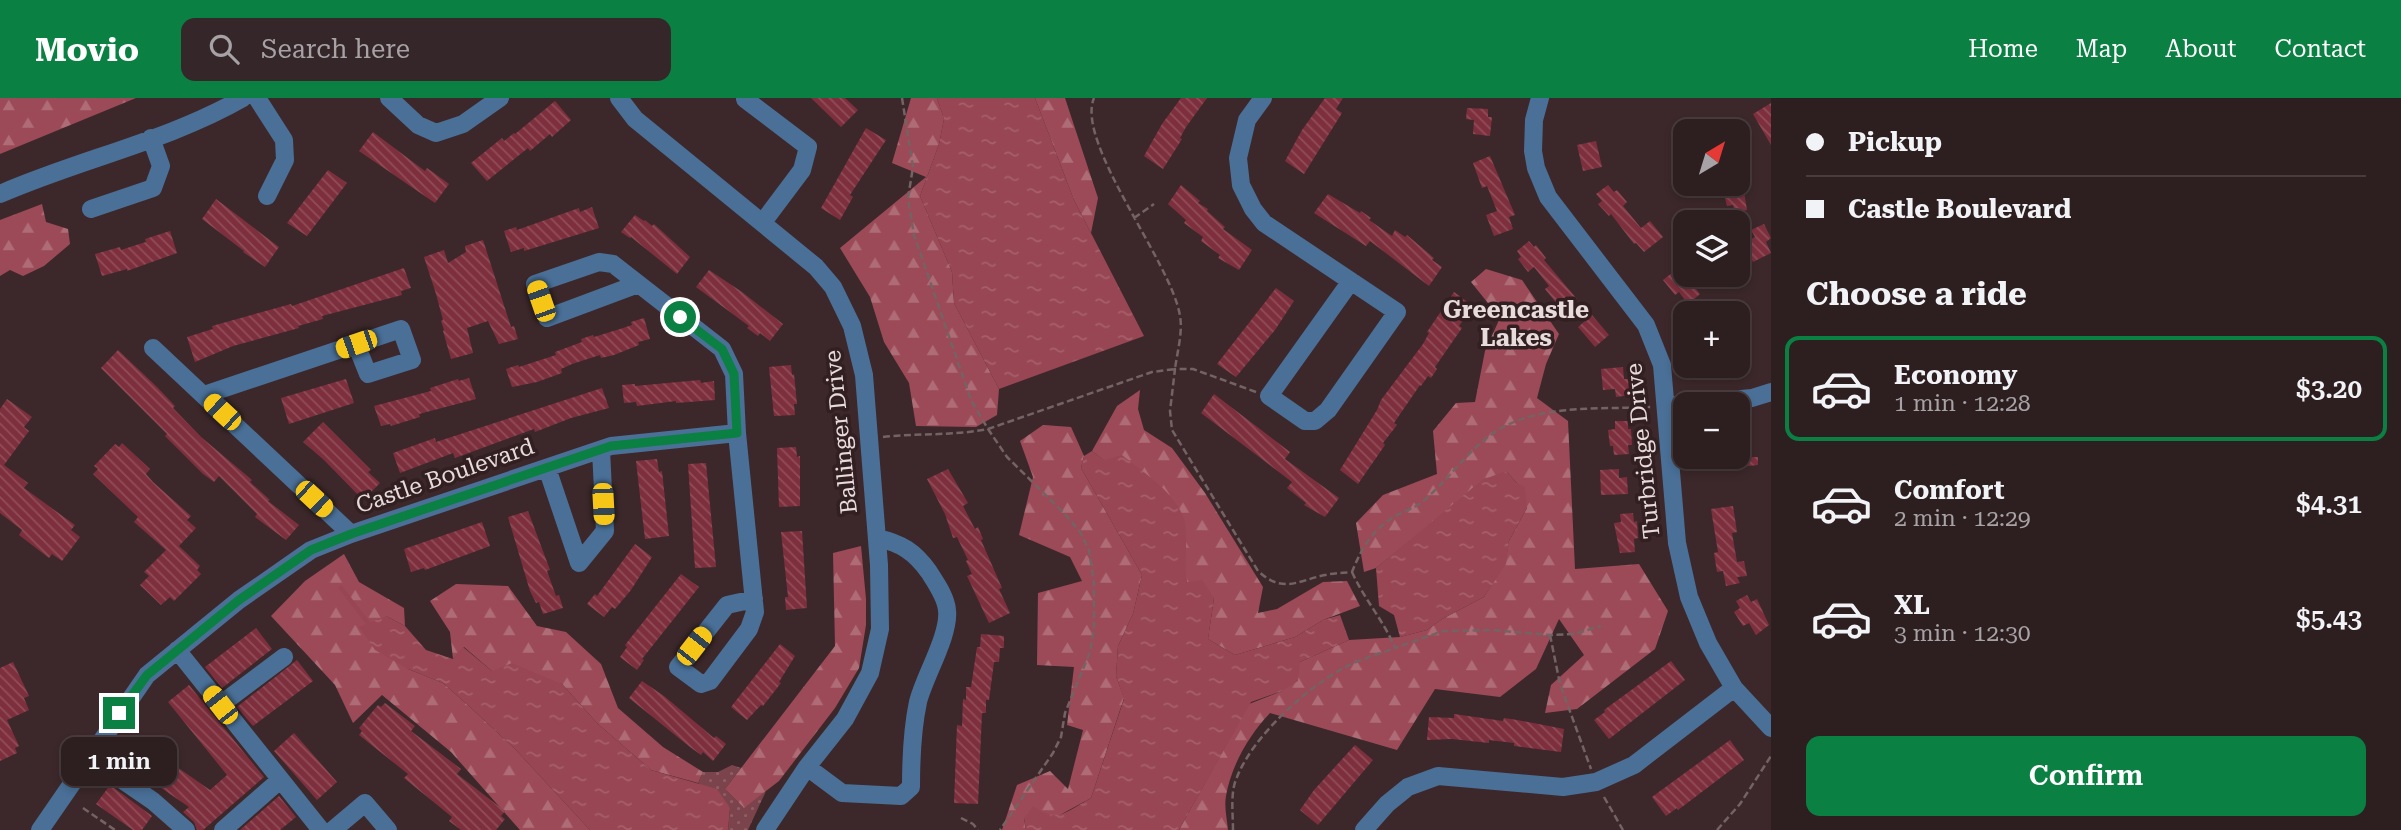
<!DOCTYPE html>
<meta charset="utf-8">
<style>
:root{--surface:#2d1e20;--page:#352729;--text:#f1f3f6;--muted:#a7a2a5;--line:#483c3e;--accent:#0b8043}
body{margin:0;font-family:"Roboto Serif",serif;background:var(--page);color:var(--text);height:100vh;display:flex;flex-direction:column;font-size:26px;white-space:nowrap}
*{box-sizing:border-box;margin:0}
p{font-size:23px;color:var(--muted)}
.icon{flex:none;width:38px;height:38px;fill:none;stroke:currentColor;stroke-width:2;stroke-linecap:round;stroke-linejoin:round}
.map{position:relative;flex:1;overflow:hidden}
.panel{display:flex;flex-direction:column;background:var(--surface);width:630px}
.panel>*{flex:none}
.banner{display:grid;align-content:center;height:154px;padding:0 35px;background:var(--surface)}
.needle{width:46px;rotate:38deg}
.buttons{position:absolute;left:1673px;top:21px;display:grid;gap:14px}
.buttons a{display:grid;place-items:center;width:77px;height:77px;border-radius:14px;background:var(--surface);box-shadow:0 4px 10px #0003,0 0 0 2px var(--line);font-size:35px}
.end{position:absolute;width:32px;height:32px;margin:-16px;border:9px solid #0b8043;background:#fff;box-shadow:0 0 0 4px #fff}
.from{border-radius:50%}
.bubble{position:absolute;height:49px;border-radius:14px;background:var(--surface);box-shadow:0 4px 10px #0003,0 0 0 2px var(--line);font-size:23px;font-weight:600;line-height:49px;text-align:center}
.car{position:absolute;width:21px;height:42px;margin:-21px -10px;border-radius:9px;box-shadow:0 0 5px 2px #0007;background:linear-gradient(#f5c518 24%,#345 0 40%,#f5c518 0 76%,#345 0 86%,#f5c518 0)}
.banner b{display:flex;align-items:center;gap:24px;height:66px;font-size:26px}
.banner b+b{border-top:2px solid var(--line)}
.banner i{width:18px;height:18px;background:var(--text)}
ul{padding:0;list-style:none}
li{display:flex;align-items:center;gap:21px;height:105px;margin:0 14px 10px;padding:0 21px;border:4px solid transparent;border-radius:14px}
li div{flex:1}
li b{display:block;font-size:26px}
li em{font-style:normal;font-weight:600}
li.active{border-color:var(--accent)}
li>.icon{width:63px;height:63px;stroke-width:1.5}
h2{padding:0 35px;font-size:32px;line-height:84px}
.primary-button{display:flex;gap:14px;margin-top:auto;padding:14px 35px}
.primary-button a{flex:1;height:80px;border-radius:14px;background:var(--accent);color:#fff;font-size:28px;font-weight:600;line-height:80px;text-align:center}
header{display:flex;align-items:center;gap:42px;box-sizing:border-box;height:98px;padding:0 35px;background:var(--accent);color:#fff}
header strong{font-size:33px}
nav{display:flex;gap:38px;margin-inline-start:auto;font-size:24px}
.search{width:490px;height:63px;background:var(--page);display:flex;align-items:center;gap:18px;box-sizing:border-box;padding:0 24px;border-radius:14px;color:var(--muted);font-size:26px}
main{display:flex;flex:1;min-height:0}
.map>svg:first-child{display:block}
.grass{fill:url(#grass-dots)}
.forest{fill:url(#forest-firs)}
.water{fill:url(#water-ripples)}
.lines{fill:none;stroke-linecap:round;stroke-linejoin:round}
.stream{stroke:#984653;stroke-width:4.5}
.building{fill:url(#building-back-hatch)}
.path{stroke:#746364;stroke-width:2.5;stroke-dasharray:7 3.5;stroke-linecap:butt}
.minor{stroke:#4a7098;stroke-width:18}
.route{stroke:#0b8043;stroke-width:9}
.labels{text-anchor:middle;dominant-baseline:central;stroke-width:7;stroke-linejoin:round;paint-order:stroke}
.street-label{font-size:23px;fill:#e8dbdc;stroke:#321f21}
.neighbourhood-label{font-size:24px;font-weight:bold;fill:#e8dbdc;stroke:#321f21}
</style>
<header>
<strong>Movio</strong>
<div class="search"><svg class="icon" aria-label="search" viewBox="0 0 24 24"><circle cx="10" cy="10" r="6"/><path d="M15 15l6 6"/></svg>Search here</div>
<nav><a>Home</a><a>Map</a><a>About</a><a>Contact</a></nav>
</header>
<main>
<div class="map">
<svg width="1771" height="732" viewBox="0 0 1771 732">
<defs>
<pattern id="grass-dots" width="8" height="8" patternUnits="userSpaceOnUse" patternTransform="scale(1.75)"><rect width="8" height="8" fill="#7b434b"/><path d="M2 2h.1M6 6h.1" fill="none" stroke="#8e5e64" stroke-width="1.8" stroke-linecap="round"/></pattern>
<pattern id="forest-firs" width="22" height="20" patternUnits="userSpaceOnUse" patternTransform="scale(1.75)"><rect width="22" height="20" fill="#9c4a57"/><path d="M5 1l3.5 6h-7zM16 11l3.5 6h-7z" fill="#ae6c76"/></pattern>
<pattern id="water-ripples" width="26" height="14" patternUnits="userSpaceOnUse" patternTransform="scale(1.75)"><rect width="26" height="14" fill="#984653"/><path d="M2 4q2-2 4 0t4 0M15 11q2-2 4 0t4 0" fill="none" stroke="#a6606b"/></pattern>
<pattern id="building-back-hatch" width="6" height="6" patternUnits="userSpaceOnUse" patternTransform="scale(1.75)"><rect width="6" height="6" fill="#7e2f3d"/><path d="M-1 5l2 2M0 0l6 6M5-1l2 2" fill="none" stroke="#904d58"/></pattern>
</defs>
<rect width="100%" height="100%" fill="#3c282a"/>
<path class="grass" d="M732,667L741,670L725,691L743,709L766,693L748,732H728L730,710L698,685L703,674H718Z"/>
<path class="forest" d="M0,0H136L0,56Z
M911,0H937L944,21L939,46L920,98L952,174L954,205L999,291L997,317L976,329L916,328L909,285L884,244L870,199L840,150L926,79L892,65Z
M1035,0H1065L1098,100L1091,135L1074,102Z
M42,106L46,124L68,131L70,146L44,168L23,178L10,172L0,178V122Z
M1486,171L1522,182L1559,236L1546,266L1537,300L1568,323L1575,471L1639,466L1668,513L1655,551L1577,611L1545,615L1551,587L1584,557L1559,521L1536,571L1500,599L1435,591L1397,652L1270,615C1249,637 1231,668 1226,698C1224,709 1227,721 1228,732H1179L1249,606L1282,593L1300,564L1349,542L1400,539L1427,532L1442,521L1484,499L1505,466L1509,443L1527,410L1517,385L1506,373L1412,441L1376,470L1364,474L1356,425L1383,397L1437,376L1433,333L1456,305L1475,304L1485,253L1500,220L1471,184Z
M1140,292L1138,311L1144,332L1172,350L1205,395L1263,489L1258,515L1277,511L1323,484L1347,483L1360,508L1323,522L1295,539L1235,557L1208,541L1214,500L1187,485L1184,468L1185,425L1092,353L1117,308Z
M1043,327L1071,329L1084,358L1081,370L1142,477L1133,516L1118,548L1116,578L1124,600L1091,700L1058,718L1046,717L1024,720L1026,732H1002L1017,687L1050,673L1068,691L1083,632L1067,627L1074,569L1037,567L1038,495L1082,483L1070,459L1019,437L1033,379L1020,343Z
M861,448L866,501V527L859,570L835,610L779,683L744,710L725,691L835,548L833,455Z
M344,456L359,484L404,510L405,528L386,518L408,571L443,585L471,610L514,650L590,732H520L451,654L382,597L353,625L335,587L271,518L305,483Z
M456,486L508,488L537,528L566,534L601,566L618,610L663,649L703,674L698,685L651,672L598,626L562,586L492,573L464,549L453,561L450,534L430,503Z"/>
<path class="water" d="M937,0H1035L1074,102L1144,238L999,291L954,205L952,174L920,98L939,46L944,21Z
M1092,353L1104,362L1122,357C1145,376 1176,394 1185,424C1188,438 1184,466 1187,484L1202,482L1214,500L1208,541L1235,557L1295,539L1323,522L1340,517L1349,542L1300,564L1298,583L1282,593L1251,604L1179,732H1026L1024,720L1033,708C1058,726 1067,713 1091,700L1124,601L1116,578L1118,548L1133,516L1142,477L1081,370L1084,358Z
M1506,373L1517,385L1525,389L1527,410L1509,443L1506,466L1484,499L1442,521L1427,532L1400,539L1394,517L1379,508L1376,470L1482,382Z
M386,518L405,528L426,552L453,561L463,549L492,573L512,565L562,586L598,626L651,672L717,691L730,710L728,732H590L514,650L471,610L443,585L408,571L375,552L359,529Z"/>
<g class="lines">
<path class="stream" d="M341,490L368,525"/>
</g>
<path class="building" d="M811,0H845L858,12L841,29Z
M1181,0H1207L1186,29L1180,40L1182,41L1163,71L1144,58L1162,26Z
M1325,0H1343L1336,11L1342,15L1304,76L1285,63L1302,32Z
M555,3L571,22L552,39L550,36L530,53L528,50L487,83L471,65L502,40L504,43L514,35L515,36Z
M1771,5V47L1753,16Z
M1467,10L1488,11V19H1492L1490,38L1473,36L1474,22L1466,21Z
M866,30L886,42L850,97L853,99L840,122L821,110Z
M373,34L425,73L427,70L449,86L435,105L359,53Z
M1596,43L1602,69L1583,73L1577,47Z
M1490,58L1515,117L1509,119L1513,131L1494,138L1486,117L1497,113L1487,88L1482,90L1473,65Z
M328,72L347,85L307,138L287,125Z
M1724,86H1739L1740,89L1743,88L1747,112L1735,115L1733,107L1727,108L1723,93L1725,92Z
M1181,87L1200,103L1198,105L1208,111L1207,113L1225,129L1223,131L1252,152L1239,172L1218,160L1220,157L1201,143L1203,139L1184,125L1186,122L1168,106Z
M1608,87L1614,94L1617,92L1627,104L1623,108L1641,130L1650,123L1663,139L1644,154L1636,145L1634,146L1611,116L1609,118L1598,106L1602,103L1596,96Z
M1328,96L1360,115L1361,113L1371,120L1369,122L1392,138L1395,132L1405,139L1407,137L1434,160L1432,162L1442,169L1429,188L1370,143L1366,148L1314,115Z
M216,101L279,149L265,169L243,154L244,153L202,121Z
M592,109L599,130L524,153V150L511,154L504,133L516,129L517,132L579,110L580,114Z
M635,117L644,123L645,122L652,128L654,126L690,159L677,176L631,139L630,140L621,134Z
M1764,126L1771,140L1766,144L1771,155L1753,164L1744,145L1755,139L1751,132Z
M170,133L177,155L127,173V171L102,178L95,156L120,149L121,152L133,148L146,144L145,141Z
M483,142L511,229L514,228L518,241L499,246L488,223L467,230L473,255L451,261L443,233L444,232L441,223L443,222L436,196L424,159L444,152L448,165L466,154L465,148Z
M1529,143L1534,149L1536,147L1546,160L1544,162L1577,201L1562,212L1545,191L1549,188L1534,169L1528,174L1518,161L1521,159L1517,153Z
M404,170L411,190L401,193L402,197L322,218L323,221L298,228L299,230L233,248L195,264L187,239L213,231L212,228L291,206L292,208Z
M1678,170L1683,177H1693L1701,187L1696,191L1700,196L1688,206L1679,194L1675,197L1663,182Z
M709,172L742,194L783,226L770,243L760,235L758,238L747,230L749,228L696,189Z
M1276,190L1294,203L1275,232L1236,279L1217,266Z
M1454,194L1473,208L1459,228L1462,230L1435,269L1437,271L1431,280L1428,278L1421,288L1420,287L1394,325L1397,327L1383,345L1385,347L1358,386L1340,372L1377,312L1381,302L1423,246L1429,235L1427,234Z
M1592,217L1609,237L1595,249L1578,229Z
M644,220L650,241L638,244L639,247L614,257L601,260L600,257L572,266L561,271L562,275L537,284L512,289L506,271L518,267L519,269L556,257L555,254L582,244L581,241L593,237L594,239L620,231L632,227L631,224Z
M118,252L157,289L175,308L173,310L201,339L252,382L250,384L270,402L268,403L299,427L286,442L255,419L257,416L219,378L214,384L203,376L165,338L167,336L101,270Z
M791,267L792,277L794,276L797,306H794L795,317L774,318L769,269Z
M1623,269L1624,281H1629L1631,297L1616,299L1615,291L1603,292L1601,271Z
M469,280L476,301L419,316L420,319L391,328L390,326L381,328L374,308L431,293L430,290L458,281L459,283Z
M346,281L354,305L289,326L281,300Z
M700,282L701,285L714,283L715,302L676,305V303L637,308L636,304L624,305L622,287L635,286V288Z
M602,290L609,310L571,320L535,334L534,331L455,360L453,355L400,375L393,355L435,340L436,344Z
M1214,296L1290,354L1285,361L1339,400L1325,419L1304,407L1306,405L1287,390L1292,384L1201,315Z
M7,301L32,319L24,329L29,333L4,367L28,385L24,390L75,427L71,432L80,439L62,463L52,456L49,460L19,437L22,432L0,415V311Z
M1615,323H1628V331H1631L1632,347H1628L1629,356L1614,357L1613,348H1610L1608,332L1615,331Z
M323,324L371,372L368,374L380,385L363,402L324,362L303,344Z
M122,345L150,371L146,376L153,384L191,418L187,422L196,430L179,448L200,468L197,472L201,476L174,503L170,499L161,507L140,487L149,478L144,474L166,452L134,424L138,419L93,376L98,371L94,368L115,346L119,349Z
M796,349L797,359L800,358V408L779,409L777,350Z
M1719,359H1758V367L1721,371Z
M657,361L659,374L662,373L669,438L645,441L636,363Z
M706,365L716,469L695,470L688,366Z
M948,371L968,405L963,408L975,431L978,429L983,441L981,442L1002,490L999,491L1010,515L989,525L967,478L972,476L966,463L968,462L957,439L953,440L945,416L927,381Z
M1619,371V380L1627,379L1628,396L1601,397L1600,372Z
M1733,408L1737,434L1732,435L1737,464L1744,463L1747,478L1737,479L1740,485L1726,488L1723,473L1717,474L1714,455L1718,454L1711,411Z
M528,413L550,472L547,473L556,498L559,497L563,510L543,516L539,504L536,505L530,493L508,419Z
M1633,415L1634,424L1637,423L1638,440L1634,441L1635,454L1620,455L1614,425L1621,424L1620,416Z
M482,424L490,448L425,472L424,470L411,474L404,451Z
M802,433L807,510L786,512L785,499H788L781,434Z
M635,446L652,459L631,492L615,511L612,509L604,519L587,506L595,496L597,498Z
M681,476L699,489L642,561L644,562L637,572L620,559L627,549L625,547Z
M1747,497L1751,504L1757,501L1769,527L1756,537L1749,525L1743,528L1734,514L1740,510L1736,503Z
M256,530L272,551L222,590L205,569Z
M981,536L1004,538V550H1000L999,564H994L989,602H986V615H982L978,706L954,705L957,627L962,628L963,601L966,602V589H971L977,549H980Z
M780,546L795,558L779,584L781,585L763,608L761,607L747,622L731,609Z
M297,562L313,583L253,628L237,609Z
M1671,563L1685,582L1609,641L1594,622L1605,614L1604,612Z
M13,564L29,598L24,600L29,612L7,622L19,648L15,650L17,655L0,663V570Z
M642,583L664,598L714,640L716,638L726,646L713,663L703,654L701,657L690,649L629,600Z
M189,587L264,679L203,732H197L194,724L183,714L189,709L126,666L141,644L210,692L227,677L168,604Z
M385,605L415,628L411,633L461,671L457,676L505,713L501,718L505,721L496,732H461L449,723L452,719L404,680L408,676L359,637L362,633L359,630L378,607L381,609Z
M1454,616L1503,623L1504,620L1517,622L1564,631L1561,654L1514,648V645L1489,642V645L1452,641L1427,642L1429,619L1454,620Z
M294,635L337,684L317,702L274,653Z
M1730,642L1744,662L1678,712L1677,710L1666,718L1652,699Z
M1355,647L1373,662L1318,727L1300,712L1314,692Z
M110,687L152,718L142,732H133L96,706Z
M279,698L296,719L280,732H240Z"/>
<g class="lines">
<path class="path" d="M902,0L913,69L908,100L914,137L971,302L988,331L1152,274L1175,271C1177,255 1183,234 1180,218C1172,165 1075,45 1094,0
M1134,120L1154,106
M1256,294L1193,271H1175L1170,313L1172,332L1258,473C1283,496 1297,483 1325,477C1334,475 1343,475 1352,474C1362,449 1373,431 1397,417C1405,413 1414,410 1421,405C1443,387 1460,363 1482,344C1526,304 1595,312 1651,309
M883,339C918,335 953,338 988,331L1007,359L1064,415L1080,434L1089,452L1094,485V530L1090,554L1065,615L1061,639L1053,655L1000,732
M1352,474C1364,501 1384,523 1395,550L1443,533L1492,532L1550,537L1574,536L1601,528
M1550,537L1560,586L1591,671
M1604,699L1623,732
M83,710L115,732
M961,720L973,726L978,732
M1233,732C1233,715 1230,694 1237,679C1253,639 1303,593 1340,572C1357,562 1376,557 1395,550
M1717,732L1740,706L1771,658"/>
<path class="minor" d="M257,0L284,42L285,62L267,98
M389,0L418,27L436,35L463,26L500,0
M619,0L635,21L816,169L833,189L852,228L864,277L879,467L880,531L870,575L845,621L807,669L765,732
M1263,0L1247,22L1238,60L1241,87L1253,111L1264,125L1397,214L1328,312L1315,323H1305L1269,298L1351,183
M1540,0L1534,22L1533,53L1536,70L1548,99L1646,227L1662,267L1677,445L1689,499L1708,545L1734,590L1771,630
M745,1L808,49L802,72L763,124
M0,96C80,61 168,43 243,0
M91,111L153,90L161,68L151,40
M638,186L547,220L535,186L599,164L613,166L722,251L734,276L737,335L755,514L749,531L710,583L701,586L678,569L727,507L754,501
M153,250L351,436
M204,297L401,231L412,262L368,276L356,246
M1666,308L1752,300L1771,294
M547,370L579,465L605,433L601,352
M177,552L321,732
M220,607L284,559
M89,659L153,703L186,732
M807,669L842,695L901,698L911,689C911,660 912,632 918,604C924,579 950,537 947,512C946,499 936,485 929,474C915,454 901,445 877,440
M40,732L147,577L239,502L311,452L351,436L611,348L737,335
M223,732L280,682
M333,732L365,705L388,732
M1364,732L1387,706L1408,689L1438,678L1563,689L1596,684L1634,667L1734,590"/>
</g>
<g class="lines">
<path class="route" d="M119,615L147,577L239,502L311,452L351,436L611,348L737,335L734,276L722,251L680,219"/>
</g>
<g class="labels">
<g class="street-label">
<text transform="translate(841 334) rotate(-96)">Ballinger Drive</text>
<text transform="translate(1643 353) rotate(-96)">Turbridge Drive</text>
<text transform="translate(445 378) rotate(-19)">Castle Boulevard</text>
</g>
<g class="neighbourhood-label">
<text x="1516" y="212">Greencastle<tspan x="1516" dy="28">Lakes</tspan></text>
</g>
</g>
</svg>
<div class="buttons">
<a><svg class="needle" viewBox="-14 -14 28 28"><path d="M0-13l5 13h-10z" fill="#e53935"/><path d="M0 13l5-13h-10z" fill="#a7a2a5"/></svg></a>
<a><svg class="icon" aria-label="layers" viewBox="0 0 24 24"><path d="M12 4l9 5-9 5-9-5zM3 14l9 5 9-5"/></svg></a>
<a>+</a>
<a>−</a>
</div>
<i class="end from" style="left:680px;top:219px"></i>
<i class="end" style="left:119px;top:615px"></i>
<div class="bubble" style="left:61px;top:639px;width:116px">1 min</div>
<i class="car" style="left:541px;top:203px;rotate:341deg"></i>
<i class="car" style="left:356px;top:246px;rotate:251deg"></i>
<i class="car" style="left:222px;top:314px;rotate:313deg"></i>
<i class="car" style="left:314px;top:401px;rotate:133deg"></i>
<i class="car" style="left:603px;top:406px;rotate:177deg"></i>
<i class="car" style="left:694px;top:548px;rotate:38deg"></i>
<i class="car" style="left:220px;top:607px;rotate:322deg"></i>
</div>
<section class="panel">
<div class="banner">
<b><i class="from"></i>Pickup</b>
<b><i></i>Castle Boulevard</b>
</div>
<h2>Choose a ride</h2>
<ul>
<li class="active"><svg class="icon" aria-label="car" viewBox="0 0 24 24"><path d="M5 17H2v-5l4-1 3-4h7l3 4 3 1v5h-3M9 17h6M6 11h13"/><circle cx="7" cy="17" r="2"/><circle cx="17" cy="17" r="2"/></svg><div><b>Economy</b><p>1 min · 12:28</p></div><em>$3.20</em></li>
<li><svg class="icon" aria-label="car" viewBox="0 0 24 24"><path d="M5 17H2v-5l4-1 3-4h7l3 4 3 1v5h-3M9 17h6M6 11h13"/><circle cx="7" cy="17" r="2"/><circle cx="17" cy="17" r="2"/></svg><div><b>Comfort</b><p>2 min · 12:29</p></div><em>$4.31</em></li>
<li><svg class="icon" aria-label="car" viewBox="0 0 24 24"><path d="M5 17H2v-5l4-1 3-4h7l3 4 3 1v5h-3M9 17h6M6 11h13"/><circle cx="7" cy="17" r="2"/><circle cx="17" cy="17" r="2"/></svg><div><b>XL</b><p>3 min · 12:30</p></div><em>$5.43</em></li>
</ul>
<div class="primary-button"><a>Confirm</a></div>
</section>
</main>
